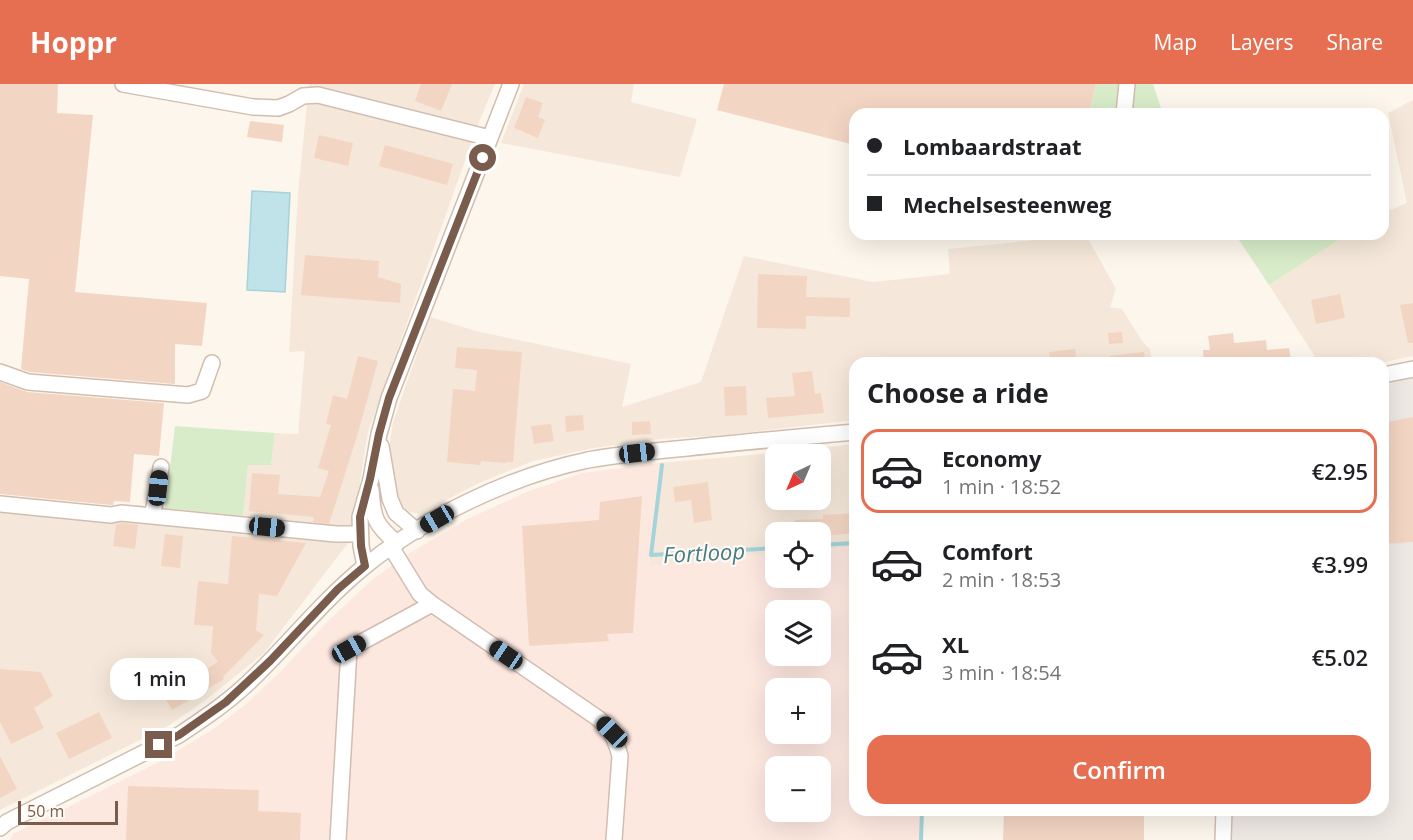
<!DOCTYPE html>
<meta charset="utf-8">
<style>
:root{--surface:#fff;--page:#f6f6f6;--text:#202124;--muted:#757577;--line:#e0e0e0;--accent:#e76f51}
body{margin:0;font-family:"Open Sans",sans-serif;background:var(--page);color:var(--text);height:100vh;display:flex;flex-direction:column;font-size:22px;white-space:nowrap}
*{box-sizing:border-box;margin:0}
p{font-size:20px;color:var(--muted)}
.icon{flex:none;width:33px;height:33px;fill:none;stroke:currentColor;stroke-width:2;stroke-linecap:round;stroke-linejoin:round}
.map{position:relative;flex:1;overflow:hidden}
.panel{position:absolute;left:849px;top:273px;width:540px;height:459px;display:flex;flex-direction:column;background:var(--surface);border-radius:18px;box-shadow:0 6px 24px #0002}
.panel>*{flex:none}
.hud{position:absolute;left:849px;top:24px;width:540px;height:132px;border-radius:18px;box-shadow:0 6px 24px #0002;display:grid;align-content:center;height:132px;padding:0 18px;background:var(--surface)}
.needle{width:39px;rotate:224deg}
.buttons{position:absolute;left:765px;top:360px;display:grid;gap:12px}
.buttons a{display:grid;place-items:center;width:66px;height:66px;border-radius:12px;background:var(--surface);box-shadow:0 6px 24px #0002;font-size:30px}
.scale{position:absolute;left:18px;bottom:15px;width:100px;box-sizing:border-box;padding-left:6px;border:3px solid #7a5c4d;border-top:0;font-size:16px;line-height:21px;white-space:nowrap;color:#7a5c4d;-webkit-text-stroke:4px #fffaf3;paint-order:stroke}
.end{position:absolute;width:27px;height:27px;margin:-14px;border:8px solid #7a5c4d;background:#fff;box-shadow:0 0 0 3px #fff}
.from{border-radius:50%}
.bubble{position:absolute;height:42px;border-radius:18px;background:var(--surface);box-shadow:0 6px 24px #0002;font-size:20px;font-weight:600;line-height:42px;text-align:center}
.car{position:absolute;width:18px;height:36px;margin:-18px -9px;border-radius:8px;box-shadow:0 0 4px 2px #0007;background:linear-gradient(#222 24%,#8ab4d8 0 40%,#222 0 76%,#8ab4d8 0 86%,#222 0)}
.hud b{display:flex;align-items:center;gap:21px;height:57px;font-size:22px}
.hud b+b{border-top:2px solid var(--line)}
.hud i{width:15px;height:15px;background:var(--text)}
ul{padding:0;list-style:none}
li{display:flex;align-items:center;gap:18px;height:84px;margin:0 12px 9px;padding:0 6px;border:3px solid transparent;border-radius:18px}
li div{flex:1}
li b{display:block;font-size:22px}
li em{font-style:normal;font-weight:600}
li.on{border-color:var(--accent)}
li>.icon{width:54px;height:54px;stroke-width:1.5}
h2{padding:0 18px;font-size:27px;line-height:72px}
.cta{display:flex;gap:12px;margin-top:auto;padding:12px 18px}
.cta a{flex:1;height:69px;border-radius:18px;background:var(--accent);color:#fff;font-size:24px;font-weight:600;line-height:69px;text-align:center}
header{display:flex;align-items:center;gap:36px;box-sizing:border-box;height:84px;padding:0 30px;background:var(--accent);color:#fff}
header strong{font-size:28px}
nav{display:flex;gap:33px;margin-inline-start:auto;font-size:21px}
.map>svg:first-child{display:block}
.residential{fill:#f5e8da;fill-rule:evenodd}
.commercial{fill:#fde8e0;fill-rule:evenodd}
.industrial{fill:#efe9e4}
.green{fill:#d8ecc9}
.water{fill:#bfe3e8;stroke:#a5d3da;stroke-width:1.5}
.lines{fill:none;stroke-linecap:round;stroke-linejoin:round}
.stream{stroke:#a5d3da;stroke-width:4}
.building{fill:#f3d5c3}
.minor-casing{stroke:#d1beb0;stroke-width:18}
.minor{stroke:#fff;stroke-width:15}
.route{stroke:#7a5c4d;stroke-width:8}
.labels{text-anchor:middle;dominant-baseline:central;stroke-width:4.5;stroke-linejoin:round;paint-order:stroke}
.water-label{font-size:22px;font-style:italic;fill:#437c86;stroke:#fffaf3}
</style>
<header>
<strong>Hoppr</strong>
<nav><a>Map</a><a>Layers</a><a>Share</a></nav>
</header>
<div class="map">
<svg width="1413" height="756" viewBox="0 0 1413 756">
<rect width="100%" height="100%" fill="#fdf6ec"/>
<path class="residential" d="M309,0H495L479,38L368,348L351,455L264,569L207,615L168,642L0,726V424L134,434L137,421L243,432L248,380L271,381L275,349L298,350L305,267L289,268L298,109Z
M524,0H634L631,18L697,35L680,93L501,59Z
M1413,16V272L1380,279H1319L1269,201L1348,150H1383V129L1407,119L1388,29Z
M1086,151L1116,205L1110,223L1122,225L1142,257L1150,265L1152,279H855V336L726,351L660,355L594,364L533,377L479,399L419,430L409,428L405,425L401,421L396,412L389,365L393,338L430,233L476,247L631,280L622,323L701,298L744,172L873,198L950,190L948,165Z
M855,360V463L821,466L820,448H776L775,470L649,482L659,379L730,373ZM776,370H820V416H776Z"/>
<path class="commercial" d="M659,379L649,482L775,470L776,494H820L821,466L855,463V726H924L922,756H10L13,750L17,748L159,678L215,644L246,620L283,585L328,537L373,495L408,470L467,435L529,407L582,389ZM776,526H820V572H776ZM776,604H820V650H776ZM776,682H820V728H776Z"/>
<path class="industrial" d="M1413,280V756H1218L1219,726H1383V285Z"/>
<path class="green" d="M1096,0H1153L1163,30H1089Z
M1235,150H1348L1269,201Z
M175,342L275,349L271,381H248L243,432L165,424Z"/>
<path class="water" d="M252,107L290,109L285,208L247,206Z"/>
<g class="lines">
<path class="stream" d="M662,381L651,471L776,464
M820,461L855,459
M921,756L922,726"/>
</g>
<path class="building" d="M0,0H58L57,29L93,31L75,208L207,219L202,262L175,260V300L30,288L21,285L29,195L0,192Z
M421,0H452L441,27L415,17Z
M724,0H1096L1089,30H855V61L717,26Z
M526,13L543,19L538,33L545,36L538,54L514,44Z
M250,37L284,41L282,58L247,53Z
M319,51L353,59L348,82L314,74Z
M385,61L453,80L447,101L379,82Z
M305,171L379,177L378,193L401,200L400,219L301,211Z
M758,190L807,192L806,213L850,214V233L806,232V245L757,244Z
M1340,210L1345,234L1316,240L1311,216Z
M1413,219V259H1408L1400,221Z
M1122,248L1123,259L1109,260L1108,249Z
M1233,249L1234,259L1266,256L1267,266L1289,264L1291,277L1251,279V273L1219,276V279H1204L1203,266H1210L1208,252Z
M457,263L522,268L513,378H507L506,379L481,377L480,381L447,378L453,305L475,307L477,286L455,284Z
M1075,265L1077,279H1050L1049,268Z
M1144,268L1145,279H1110L1109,272Z
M358,272L378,277L358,349L329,440L313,438L314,433L249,427L252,389L280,391L278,410L320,413L329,387L318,384L331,341L326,340L333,311L347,315Z
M812,287L815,310L821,309L824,329L768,334L766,314L795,312L792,289Z
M0,298L27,308L164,319L159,372L134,370L130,418L114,417L113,421H111L0,410Z
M746,302L747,331L725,332L724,303Z
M583,331L584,346L566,348L565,332Z
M1413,333V458L1383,460V339Z
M650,337L651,350L632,351V338Z
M551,340L554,357L534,360L531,342Z
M708,398L712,436L694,439L691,416L675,418L673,403Z
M642,412L633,549L607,550L609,557L529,562L522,442L599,436L600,418Z
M855,429V449L824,452L820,451V448H796L795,436L823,435V431Z
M122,439L138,441L135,465L113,462L116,440Z
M165,450L183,452L180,484L161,482Z
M232,452L306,459L277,512L259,510L256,546L264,551L223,593L224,595L172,626L163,611L176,604L166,588L178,581L187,597L218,578L211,569L213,542L194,541L198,497L228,500Z
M0,585L41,588L53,612L34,624L44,644L11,660L0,638Z
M99,628L112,654L69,675L56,649Z
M0,672L17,705L0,714Z
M128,702L259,706L258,727L301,729L300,756H126Z
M1004,726H1144V756H1003Z"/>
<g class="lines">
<defs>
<path id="minor" d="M123,0L253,23L278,24L289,20L303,12L318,11L490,54
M1124,30L1127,0
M0,288L28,298L188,311L202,307L212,279
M1383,291L1413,285
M381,362L390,415L396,429L417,447
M161,383L158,404L152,432L336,450H360
M371,406C373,434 375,441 397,459
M0,420L111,431L121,429L152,432
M391,463L420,510L432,520L599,635C612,648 615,654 620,672L614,756
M365,482L361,462L360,433L371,395L379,350L389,314L511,0
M0,744L7,738L179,651C203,635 227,619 248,599C288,561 321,518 364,483C425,433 511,392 588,376C621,370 654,367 687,364C743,358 799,353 855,348
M338,756L349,565L432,520
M1223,756L1224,726"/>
</defs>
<use href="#minor" class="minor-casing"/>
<use href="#minor" class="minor"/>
</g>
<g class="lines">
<path class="route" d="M159,661L179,651L226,618L270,577L338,505L365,482L361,462L360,433L370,395L379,350L389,314L483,74"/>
</g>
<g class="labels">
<g class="water-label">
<text transform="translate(704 468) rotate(-3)">Fortloop</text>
</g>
</g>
</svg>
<div class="buttons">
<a><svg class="needle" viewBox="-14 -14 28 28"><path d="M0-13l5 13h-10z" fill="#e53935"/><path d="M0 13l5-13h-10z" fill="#757577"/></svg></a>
<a><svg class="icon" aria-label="locate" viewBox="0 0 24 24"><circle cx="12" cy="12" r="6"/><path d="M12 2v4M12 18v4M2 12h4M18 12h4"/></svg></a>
<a><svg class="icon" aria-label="layers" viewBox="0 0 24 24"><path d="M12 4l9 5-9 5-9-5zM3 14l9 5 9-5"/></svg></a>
<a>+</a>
<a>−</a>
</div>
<div class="scale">50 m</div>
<i class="end from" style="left:483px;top:74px"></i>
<i class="end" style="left:159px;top:661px"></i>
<div class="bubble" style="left:110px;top:574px;width:99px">1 min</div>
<i class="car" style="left:637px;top:369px;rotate:83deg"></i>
<i class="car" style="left:158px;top:404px;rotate:6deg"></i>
<i class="car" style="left:437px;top:435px;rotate:240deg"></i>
<i class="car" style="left:267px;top:443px;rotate:96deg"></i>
<i class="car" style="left:349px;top:565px;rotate:61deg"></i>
<i class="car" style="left:506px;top:571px;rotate:304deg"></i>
<i class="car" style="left:612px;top:648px;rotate:315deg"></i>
<div class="hud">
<b><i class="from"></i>Lombaardstraat</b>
<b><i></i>Mechelsesteenweg</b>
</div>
<section class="panel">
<h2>Choose a ride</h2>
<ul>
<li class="on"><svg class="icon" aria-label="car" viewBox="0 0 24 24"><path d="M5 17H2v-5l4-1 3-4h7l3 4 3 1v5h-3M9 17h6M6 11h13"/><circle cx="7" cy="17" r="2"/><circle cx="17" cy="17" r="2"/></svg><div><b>Economy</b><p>1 min · 18:52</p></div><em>€2.95</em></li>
<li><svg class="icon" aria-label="car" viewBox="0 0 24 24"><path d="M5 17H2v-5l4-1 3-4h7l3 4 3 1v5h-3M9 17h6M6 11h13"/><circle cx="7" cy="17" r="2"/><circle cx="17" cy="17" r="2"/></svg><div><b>Comfort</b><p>2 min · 18:53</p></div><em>€3.99</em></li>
<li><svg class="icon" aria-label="car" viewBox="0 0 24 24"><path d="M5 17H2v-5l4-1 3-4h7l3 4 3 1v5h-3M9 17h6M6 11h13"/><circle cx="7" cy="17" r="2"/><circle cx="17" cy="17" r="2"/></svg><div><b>XL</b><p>3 min · 18:54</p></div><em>€5.02</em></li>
</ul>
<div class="cta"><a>Confirm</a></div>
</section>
</div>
